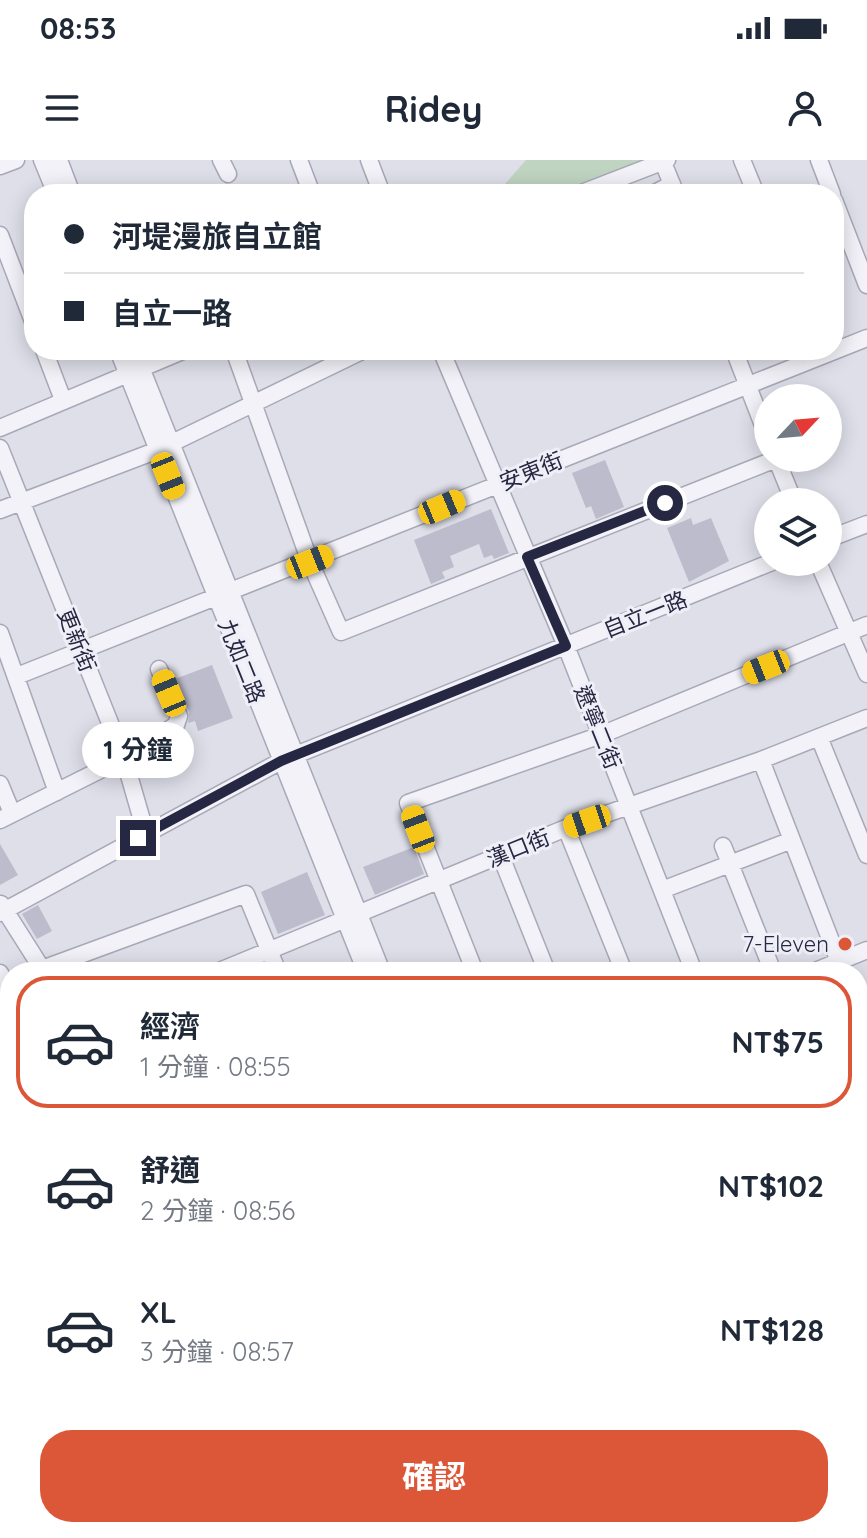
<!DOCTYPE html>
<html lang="zh-TW">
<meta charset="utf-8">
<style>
:root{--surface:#fff;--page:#f2f2f3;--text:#1f2937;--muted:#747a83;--line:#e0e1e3;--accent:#db5738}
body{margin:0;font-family:Quicksand,"Noto Sans TC",sans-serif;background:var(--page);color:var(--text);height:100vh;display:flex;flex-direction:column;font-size:30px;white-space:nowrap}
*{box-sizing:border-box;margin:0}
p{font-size:26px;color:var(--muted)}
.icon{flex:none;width:44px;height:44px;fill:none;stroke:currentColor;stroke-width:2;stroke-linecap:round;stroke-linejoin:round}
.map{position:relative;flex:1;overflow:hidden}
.side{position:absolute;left:0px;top:802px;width:868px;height:576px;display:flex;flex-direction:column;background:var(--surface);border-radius:32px 32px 0 0;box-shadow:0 4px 20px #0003}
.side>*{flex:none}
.hud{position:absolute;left:24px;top:24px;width:820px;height:176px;border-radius:32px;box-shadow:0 4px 20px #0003;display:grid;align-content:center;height:176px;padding:0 40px;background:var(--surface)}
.needle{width:52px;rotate:64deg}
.buttons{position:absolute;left:754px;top:224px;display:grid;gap:16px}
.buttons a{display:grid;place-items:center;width:88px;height:88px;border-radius:50%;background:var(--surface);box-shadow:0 4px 20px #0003;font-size:40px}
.end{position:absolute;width:36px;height:36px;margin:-18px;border:10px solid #262742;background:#fff;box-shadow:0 0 0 4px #fff}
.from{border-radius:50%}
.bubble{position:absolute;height:56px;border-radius:28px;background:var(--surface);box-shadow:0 4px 20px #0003;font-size:26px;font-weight:700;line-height:56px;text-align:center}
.car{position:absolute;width:24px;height:48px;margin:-24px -12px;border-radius:10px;box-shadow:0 0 6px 2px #0007;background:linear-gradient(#f5c518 24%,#345 0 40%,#f5c518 0 76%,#345 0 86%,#f5c518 0)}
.hud b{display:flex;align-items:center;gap:28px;height:76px;font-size:30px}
.hud b+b{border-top:2px solid var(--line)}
.hud i{width:20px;height:20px;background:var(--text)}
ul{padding:14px 0 0;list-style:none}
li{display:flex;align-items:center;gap:24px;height:132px;margin:0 16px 12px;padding:0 24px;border:4px solid transparent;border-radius:32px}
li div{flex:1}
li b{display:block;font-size:30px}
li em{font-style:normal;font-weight:700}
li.active{border-color:var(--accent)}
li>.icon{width:72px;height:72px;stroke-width:1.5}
.primary-button{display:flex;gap:16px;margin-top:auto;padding:16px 40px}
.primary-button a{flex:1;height:92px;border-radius:32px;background:var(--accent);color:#fff;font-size:32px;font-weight:700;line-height:92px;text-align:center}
.status{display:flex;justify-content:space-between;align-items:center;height:56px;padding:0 40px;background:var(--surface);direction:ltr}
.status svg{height:22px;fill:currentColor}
header{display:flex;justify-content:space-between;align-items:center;height:104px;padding:0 40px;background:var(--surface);font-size:36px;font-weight:700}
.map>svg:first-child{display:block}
.green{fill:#bfd4c1}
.building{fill:#bcbccd}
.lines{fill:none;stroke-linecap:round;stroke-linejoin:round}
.minor-casing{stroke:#a8a8b8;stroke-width:19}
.minor{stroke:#f2f2f8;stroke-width:16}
.route{stroke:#262742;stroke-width:10}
.poi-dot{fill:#db5738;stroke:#efeff7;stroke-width:3}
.labels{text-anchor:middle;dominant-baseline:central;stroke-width:6;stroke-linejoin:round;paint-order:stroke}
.street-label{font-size:22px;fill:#262742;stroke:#efeff7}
.poi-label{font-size:22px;fill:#262742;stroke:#efeff7;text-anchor:end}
</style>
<div class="status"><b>08:53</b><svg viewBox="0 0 49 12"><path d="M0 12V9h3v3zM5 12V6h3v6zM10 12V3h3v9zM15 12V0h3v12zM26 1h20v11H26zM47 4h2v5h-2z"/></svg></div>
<header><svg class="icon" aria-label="menu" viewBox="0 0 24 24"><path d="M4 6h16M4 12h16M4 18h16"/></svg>Ridey<svg class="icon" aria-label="person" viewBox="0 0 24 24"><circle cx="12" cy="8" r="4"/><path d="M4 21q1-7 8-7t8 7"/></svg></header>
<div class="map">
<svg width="867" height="1378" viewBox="0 0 867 1378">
<rect width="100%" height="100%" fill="#dfdfea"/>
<path class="green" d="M526,0H648L649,3L566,34H496Z
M10,1266V1353C0,1326 0,1291 10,1266Z
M40,1368H122L126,1378H44Z"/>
<path class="building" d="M605,300L624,347L596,359L591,346L586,348L572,313Z
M491,349L509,393L494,399L492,395L484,398L479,384L450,396L454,407L442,412L445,418L431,424L414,380Z
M691,358L693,365L711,358L729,401L689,422L667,368Z
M212,505L233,558L198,571L195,561L188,563L189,552L175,519Z
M0,684L18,715L0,725Z
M414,687L424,714L375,735L363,707Z
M307,712L325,755L278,774L261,732Z
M38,745L52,771L37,779L22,754Z
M0,918L10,942V1008L0,985Z
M0,1056L10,1079L9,1164L0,1140Z
M10,1204V1227L0,1231V1208Z
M241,1368H266L271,1378H245Z"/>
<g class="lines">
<defs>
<path id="minor" d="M42,0L56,34
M59,0L72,34
M221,0L228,14
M299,0L312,34
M369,0L382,34
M662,0L676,34
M742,0L756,34
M819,0L832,34
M0,6L16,0
M579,34L667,0
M653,34L672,24
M834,40L867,125
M0,75L34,164
M44,190L63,240
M118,190L366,812
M134,190L382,812
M234,190L310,402L341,472L776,299
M441,190L566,486L694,812
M734,190L768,278
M0,268L185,190
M172,283L364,190
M0,288L124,598L146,674
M776,298L794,342
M0,350L158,290
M828,379L867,364
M818,402L867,514
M0,473L57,632
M17,516L867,178
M819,577L867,695
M761,600L843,812
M0,624L12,653
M0,660L124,598L176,565L179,556L159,509
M566,668L624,812
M723,686L773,812
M500,694L547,812
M662,730L792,680
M1,744L44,812
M0,753L281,601L772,402
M42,809L246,734L278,812
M217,812L566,668L761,600L867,558
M475,812L408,643L601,575L867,465
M813,812L867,790
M0,813L10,835
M858,850L867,873
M858,1034L867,1056
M858,1228L867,1251
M858,1274L867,1271
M223,1368L225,1378
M308,1368L315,1378
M352,1368L356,1378
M420,1368L424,1378
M501,1368L505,1378
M693,1368L697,1378
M764,1368L768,1378
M839,1368L843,1378
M380,1378L405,1368
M585,1378L608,1368"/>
</defs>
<use href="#minor" class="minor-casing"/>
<use href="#minor" class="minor"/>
</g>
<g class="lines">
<path class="route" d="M138,678L281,601L566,486L527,397L665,343"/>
</g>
<circle class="poi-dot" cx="845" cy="784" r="8"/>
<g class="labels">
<g class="street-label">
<text transform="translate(531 311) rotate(-22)">安東街</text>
<text transform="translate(645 454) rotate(-22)">自立一路</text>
<text transform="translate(77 480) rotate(68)">更新街</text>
<text transform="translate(242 501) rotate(68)">九如二路</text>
<text transform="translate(598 567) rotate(68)">遼寧二街</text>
<text transform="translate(518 688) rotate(-22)">漢口街</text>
</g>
<g class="poi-label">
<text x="829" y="784">7-Eleven</text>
</g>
</g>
</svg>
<div class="buttons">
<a><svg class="needle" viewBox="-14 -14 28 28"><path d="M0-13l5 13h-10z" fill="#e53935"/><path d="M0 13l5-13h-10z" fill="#747a83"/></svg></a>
<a><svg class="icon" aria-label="layers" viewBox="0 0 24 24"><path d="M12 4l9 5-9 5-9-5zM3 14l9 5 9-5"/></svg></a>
</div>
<i class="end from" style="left:665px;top:343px"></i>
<i class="end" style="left:138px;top:678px"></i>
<div class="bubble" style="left:82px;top:562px;width:112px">1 分鐘</div>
<i class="car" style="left:168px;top:316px;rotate:158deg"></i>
<i class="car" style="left:442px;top:347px;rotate:67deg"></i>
<i class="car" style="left:310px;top:402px;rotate:68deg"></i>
<i class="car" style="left:766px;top:507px;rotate:248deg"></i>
<i class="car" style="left:169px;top:533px;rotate:337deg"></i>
<i class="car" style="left:587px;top:661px;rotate:251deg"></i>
<i class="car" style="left:418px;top:669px;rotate:339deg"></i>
<div class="hud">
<b><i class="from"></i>河堤漫旅自立館</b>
<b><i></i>自立一路</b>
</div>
<section class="side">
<ul>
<li class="active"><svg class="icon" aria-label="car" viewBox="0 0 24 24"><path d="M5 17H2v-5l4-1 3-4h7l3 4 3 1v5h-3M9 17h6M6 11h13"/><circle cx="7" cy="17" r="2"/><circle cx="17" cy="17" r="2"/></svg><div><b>經濟</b><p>1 分鐘 · 08:55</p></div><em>NT$75</em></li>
<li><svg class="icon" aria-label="car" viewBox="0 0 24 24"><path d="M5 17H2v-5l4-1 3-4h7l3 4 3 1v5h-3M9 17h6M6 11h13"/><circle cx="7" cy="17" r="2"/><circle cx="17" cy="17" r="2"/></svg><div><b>舒適</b><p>2 分鐘 · 08:56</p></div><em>NT$102</em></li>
<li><svg class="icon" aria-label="car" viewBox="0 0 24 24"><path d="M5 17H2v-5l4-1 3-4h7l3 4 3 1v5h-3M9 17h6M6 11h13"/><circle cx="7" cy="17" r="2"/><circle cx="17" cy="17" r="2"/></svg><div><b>XL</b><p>3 分鐘 · 08:57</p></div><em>NT$128</em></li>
</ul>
<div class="primary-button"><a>確認</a></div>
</section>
</div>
